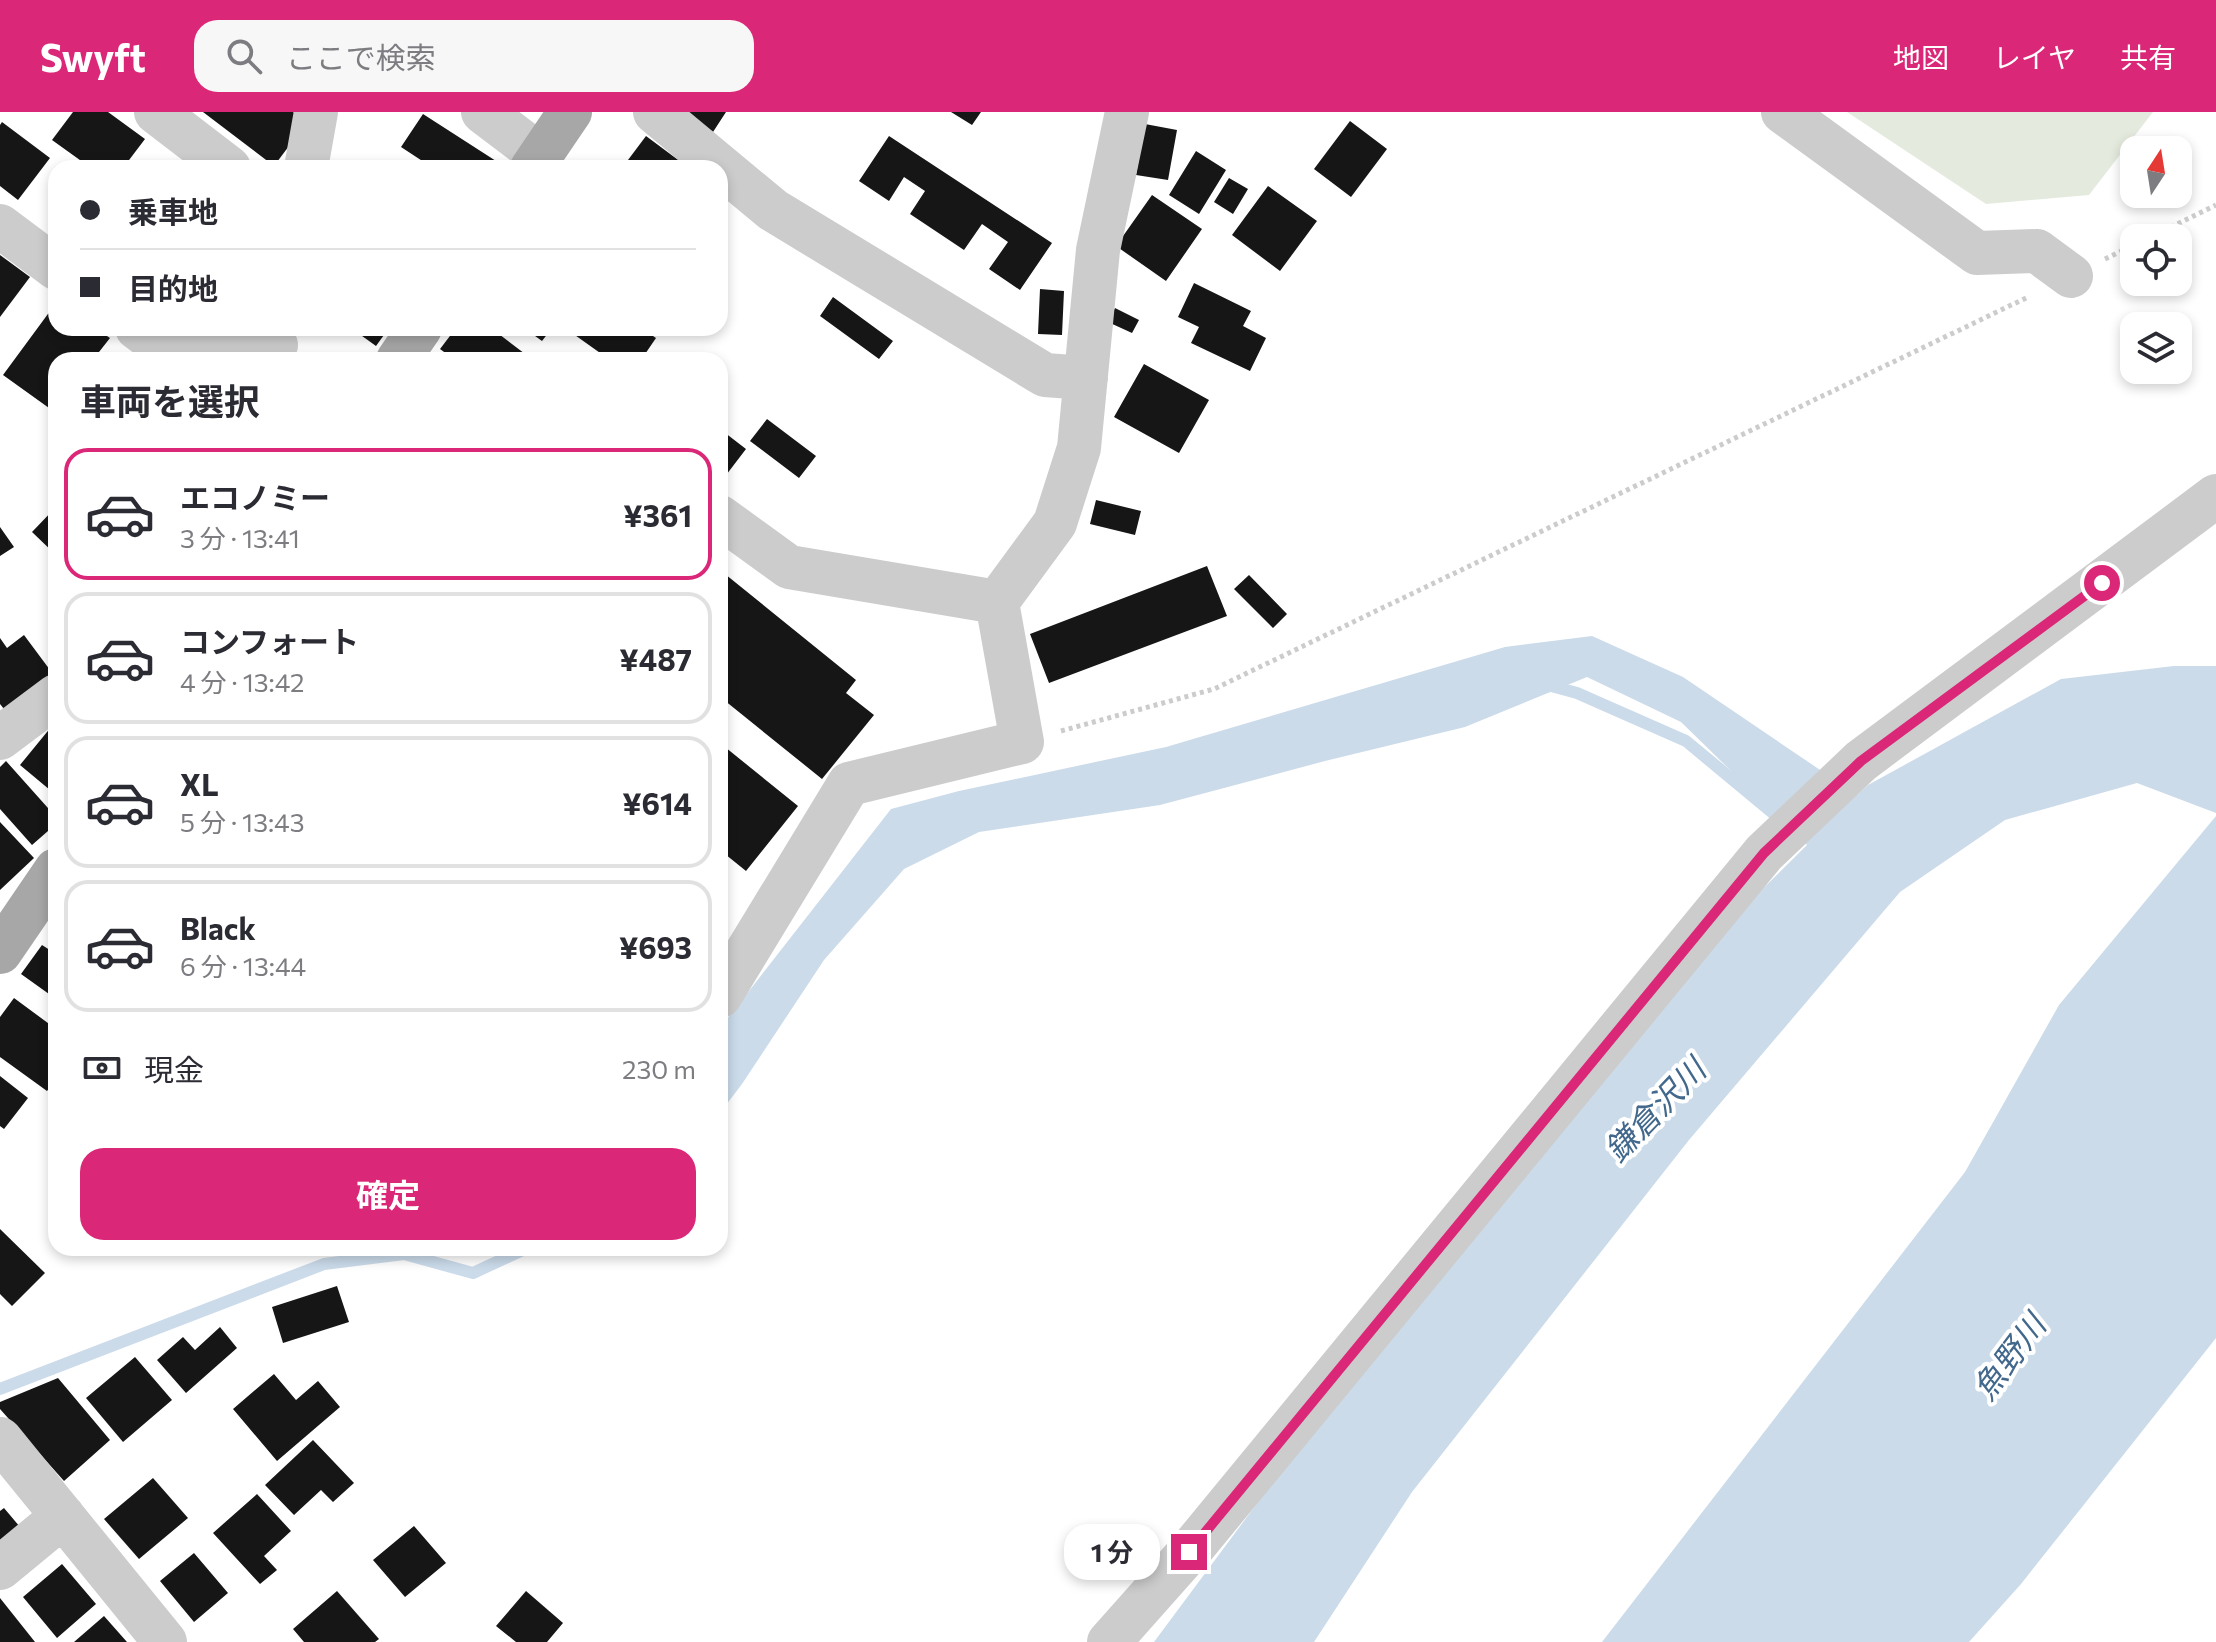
<!DOCTYPE html>
<html lang="ja">
<meta charset="utf-8">
<style>
:root{--surface:#fff;--page:#f7f7f7;--text:#2b2b33;--muted:#7c7c81;--line:#e1e1e2;--accent:#db2777}
body{margin:0;font-family:Commissioner,"Noto Sans JP",sans-serif;background:var(--page);color:var(--text);height:100vh;display:flex;flex-direction:column;font-size:30px;white-space:nowrap}
*{box-sizing:border-box;margin:0}
p{font-size:26px;color:var(--muted)}
.icon{flex:none;width:44px;height:44px;fill:none;stroke:currentColor;stroke-width:2;stroke-linecap:round;stroke-linejoin:round}
.map{position:relative;flex:1;overflow:hidden}
.details{position:absolute;left:48px;top:240px;width:680px;height:904px;display:flex;flex-direction:column;background:var(--surface);border-radius:24px;box-shadow:0 4px 12px #0003}
.details>*{flex:none}
.top-card{position:absolute;left:48px;top:48px;width:680px;height:176px;border-radius:24px;box-shadow:0 4px 12px #0003;display:grid;align-content:center;height:176px;padding:0 32px;background:var(--surface)}
.needle{width:52px;rotate:12deg}
.tools{position:absolute;left:2120px;top:24px;display:grid;gap:16px}
.tools a{display:grid;place-items:center;width:72px;height:72px;border-radius:16px;background:var(--surface);box-shadow:0 4px 12px #0003;font-size:40px}
.end{position:absolute;width:36px;height:36px;margin:-18px;border:10px solid #db2777;background:#fff;box-shadow:0 0 0 4px #fff}
.from{border-radius:50%}
.bubble{position:absolute;height:56px;border-radius:24px;background:var(--surface);box-shadow:0 4px 12px #0003;font-size:26px;font-weight:700;line-height:56px;text-align:center}
.top-card b{display:flex;align-items:center;gap:28px;height:76px;font-size:30px}
.top-card b+b{border-top:2px solid var(--line)}
.top-card i{width:20px;height:20px;background:var(--text)}
ul{padding:0;list-style:none}
li{display:flex;align-items:center;gap:24px;height:132px;margin:0 16px 12px;padding:0 16px;border:4px solid var(--line);border-radius:24px}
li div{flex:1}
li b{display:block;font-size:30px}
li em{font-style:normal;font-weight:700}
li.on{border-color:var(--accent)}
li>.icon{width:72px;height:72px;stroke-width:1.5}
h2{padding:0 32px;font-size:36px;line-height:96px}
.pay{display:flex;align-items:center;gap:20px;height:88px;padding:0 32px;font-size:30px}
.pay p{margin-inline-start:auto}
.button{display:flex;gap:16px;margin-top:auto;padding:16px 32px}
.button a{flex:1;height:92px;border-radius:24px;background:var(--accent);color:#fff;font-size:32px;font-weight:700;line-height:92px;text-align:center}
header{display:flex;align-items:center;gap:48px;box-sizing:border-box;height:112px;padding:0 40px;background:var(--accent);color:#fff}
header strong{font-size:38px}
nav{display:flex;gap:44px;margin-inline-start:auto;font-size:28px}
.search{width:560px;height:72px;background:var(--page);display:flex;align-items:center;gap:20px;box-sizing:border-box;padding:0 28px;border-radius:24px;color:var(--muted);font-size:30px}
.map>svg:first-child{display:block}
.green{fill:#e4ebde}
.water{fill:#cbdbea}
.lines{fill:none;stroke-linecap:round;stroke-linejoin:round}
.stream{stroke:#cbdbea;stroke-width:12}
.building{fill:#161616}
.path{stroke:#ccc;stroke-width:5;stroke-dasharray:4 4;stroke-linecap:butt}
.minor{stroke:#ccc;stroke-width:44}
.major{stroke:#a7a7a7;stroke-width:44}
.route{stroke:#db2777;stroke-width:10}
.labels{text-anchor:middle;dominant-baseline:central;stroke-width:8;stroke-linejoin:round;paint-order:stroke}
.water-label{font-size:32px;font-style:italic;fill:#42688c;stroke:#fff}
</style>
<header>
<strong>Swyft</strong>
<div class="search"><svg class="icon" aria-label="search" viewBox="0 0 24 24"><circle cx="10" cy="10" r="6"/><path d="M15 15l6 6"/></svg>ここで検索</div>
<nav><a>地図</a><a>レイヤ</a><a>共有</a></nav>
</header>
<div class="map">
<svg width="2216" height="1530" viewBox="0 0 2216 1530">
<rect width="100%" height="100%" fill="#fff"/>
<path class="green" d="M1847,0H2153L2089,83L1986,92Z"/>
<path class="water" d="M1592,524L1683,565L1857,683L1868,673L2061,567L2174,554H2216V701L2137,671L2005,708L1900,780L1689,1028L1412,1380L1314,1530H1154L1374,1234L1552,985L1807,733L1681,610L1587,565L1465,615L1325,649L1160,693L979,720L904,757L824,848L742,972L720,1001V916L891,697L959,679L1166,635L1505,535Z
M2216,704V1226L2021,1472L1969,1530H1602L1965,1060L2059,893Z"/>
<g class="lines">
<path class="stream" d="M1544,572L1577,581L1686,629L1785,711
M0,1277L324,1152L404,1142L473,1161L527,1136"/>
</g>
<path class="building" d="M73,0H108L145,27L123,56H91L52,28Z
M203,0H293L307,10L274,54Z
M684,0H726L713,20Z
M951,0H981L972,13Z
M423,2L496,49L492,56H433L401,35Z
M1350,9L1387,37L1351,85L1314,57Z
M2,10L50,46L18,88L0,74V13Z
M1145,12L1177,18L1168,68L1136,63Z
M646,24L689,56H622Z
M889,24L1052,131L1020,178L989,157L1008,130L982,112L964,138L910,102L925,79L904,65L889,89L859,69Z
M1196,39L1226,58L1199,102L1169,83Z
M1229,66L1248,77L1233,102L1214,90Z
M1268,74L1317,109L1280,159L1232,123Z
M1152,83L1202,117L1166,169L1116,134Z
M0,143L30,165L0,205Z
M1194,171L1251,199L1243,214L1266,226L1250,259L1191,231L1199,215L1178,205Z
M1040,177L1064,179L1062,223L1038,222Z
M833,185L893,229L879,247L820,204Z
M56,191V216H95L110,226L99,240L110,248H56V301L3,263Z
M1115,196L1139,208L1132,221L1108,210Z
M351,216H389L376,234Z
M456,216H491L533,248H455L440,237Z
M524,216H552L542,229Z
M565,216H641L656,226L641,248H610Z
M1144,252L1209,288L1179,341L1114,305Z
M767,307L816,344L799,366L750,329Z
M720,317L746,337L720,371Z
M1096,388L1141,399L1135,423L1090,412Z
M56,395V443L32,420Z
M0,415L14,435L0,444Z
M1207,454L1227,504L1049,571L1030,522Z
M720,458L856,568L846,581L874,603L822,667L724,588L720,593Z
M1249,463L1287,502L1273,516L1234,477Z
M24,523L53,562L4,597L0,592V526L7,536Z
M56,609V683L20,653Z
M720,631L798,694L746,759L720,738Z
M6,649L56,705V712L32,733L0,697V655Z
M0,710L34,746L0,778Z
M42,833L56,842V887L21,862Z
M14,886L56,917V967L47,979L0,945V905Z
M0,964L28,986L4,1017L0,1014Z
M0,1117L45,1161L12,1194L0,1182Z
M337,1174L349,1210L283,1231L272,1195Z
M220,1215L237,1236L186,1281L157,1248L183,1225L195,1238Z
M135,1245L172,1288L123,1330L86,1286Z
M274,1262L296,1288L318,1269L340,1295L277,1349L233,1297Z
M58,1266L110,1328L64,1369L0,1297V1290Z
M313,1328L354,1371L333,1390L321,1378L294,1403L265,1373Z
M153,1366L188,1406L139,1447L104,1407Z
M257,1382L291,1419L264,1444L277,1458L260,1472L213,1421Z
M4,1396L20,1415L0,1432V1399Z
M414,1414L446,1451L405,1485L373,1448Z
M194,1441L228,1481L194,1510L160,1469Z
M62,1452L96,1492L57,1526L23,1485Z
M337,1479L379,1527L375,1530H304L293,1517Z
M526,1479L563,1511L547,1530H516L496,1514Z
M0,1486L35,1530H0Z
M104,1504L127,1530H74Z"/>
<g class="lines">
<path class="path" d="M2149,126L2216,93
M2105,147L2134,133
M1061,619L1214,577L2028,185"/>
<path class="minor" d="M156,0L229,56
M483,0L541,44
M655,0L773,98L1045,263L1086,266
M1783,0L1977,141L2037,139L2071,164
M306,56L316,0
M0,114L56,156
M137,216L161,234L228,221L276,233
M720,405L789,455L997,490L1022,630L849,672L720,884
M997,490L1055,411L1079,336L1098,138L1127,0
M0,626L56,584
M0,1327L165,1530
M0,1456L63,1404
M1109,1530L1189,1440L1764,741L1861,649L2216,384"/>
<path class="major" d="M532,56L570,0
M398,248L420,216
M0,840L56,758"/>
</g>
<g class="lines">
<path class="route" d="M1189,1440L1764,741L1861,649L2102,471"/>
</g>
<g class="labels">
<g class="water-label">
<text transform="translate(1654 997) rotate(-46)">鎌倉沢川</text>
<text transform="translate(2008 1244) rotate(-53)">魚野川</text>
</g>
</g>
</svg>
<div class="tools">
<a><svg class="needle" viewBox="-14 -14 28 28"><path d="M0-13l5 13h-10z" fill="#e53935"/><path d="M0 13l5-13h-10z" fill="#7c7c81"/></svg></a>
<a><svg class="icon" aria-label="locate" viewBox="0 0 24 24"><circle cx="12" cy="12" r="6"/><path d="M12 2v4M12 18v4M2 12h4M18 12h4"/></svg></a>
<a><svg class="icon" aria-label="layers" viewBox="0 0 24 24"><path d="M12 4l9 5-9 5-9-5zM3 14l9 5 9-5"/></svg></a>
</div>
<i class="end from" style="left:2102px;top:471px"></i>
<i class="end" style="left:1189px;top:1440px"></i>
<div class="bubble" style="left:1064px;top:1412px;width:96px">1 分</div>
<div class="top-card">
<b><i class="from"></i>乗車地</b>
<b><i></i>目的地</b>
</div>
<section class="details">
<h2>車両を選択</h2>
<ul>
<li class="on"><svg class="icon" aria-label="car" viewBox="0 0 24 24"><path d="M5 17H2v-5l4-1 3-4h7l3 4 3 1v5h-3M9 17h6M6 11h13"/><circle cx="7" cy="17" r="2"/><circle cx="17" cy="17" r="2"/></svg><div><b>エコノミー</b><p>3 分 · 13:41</p></div><em>¥361</em></li>
<li><svg class="icon" aria-label="car" viewBox="0 0 24 24"><path d="M5 17H2v-5l4-1 3-4h7l3 4 3 1v5h-3M9 17h6M6 11h13"/><circle cx="7" cy="17" r="2"/><circle cx="17" cy="17" r="2"/></svg><div><b>コンフォート</b><p>4 分 · 13:42</p></div><em>¥487</em></li>
<li><svg class="icon" aria-label="car" viewBox="0 0 24 24"><path d="M5 17H2v-5l4-1 3-4h7l3 4 3 1v5h-3M9 17h6M6 11h13"/><circle cx="7" cy="17" r="2"/><circle cx="17" cy="17" r="2"/></svg><div><b>XL</b><p>5 分 · 13:43</p></div><em>¥614</em></li>
<li><svg class="icon" aria-label="car" viewBox="0 0 24 24"><path d="M5 17H2v-5l4-1 3-4h7l3 4 3 1v5h-3M9 17h6M6 11h13"/><circle cx="7" cy="17" r="2"/><circle cx="17" cy="17" r="2"/></svg><div><b>Black</b><p>6 分 · 13:44</p></div><em>¥693</em></li>
</ul>
<div class="pay"><svg class="icon" aria-label="cash" viewBox="0 0 24 24"><path d="M3 7h18v10H3z"/><circle cx="12" cy="12" r="2"/></svg>現金<p>230 m</p></div>
<div class="button"><a>確定</a></div>
</section>
</div>
